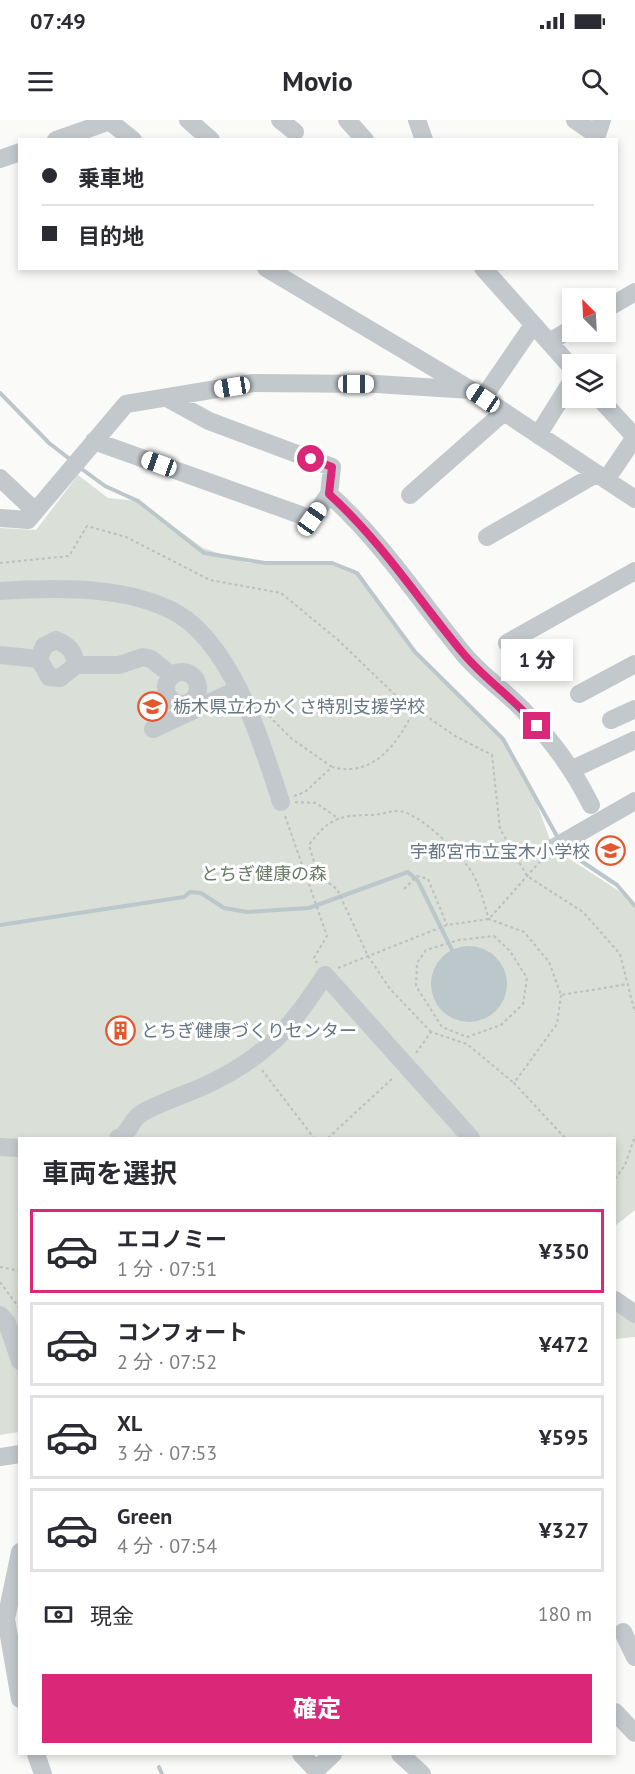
<!DOCTYPE html>
<html lang="ja">
<meta charset="utf-8">
<style>
:root{--surface:#fff;--page:#f7f7f7;--text:#2b2b33;--muted:#7c7c81;--line:#e1e1e2;--accent:#db2777}
body{margin:0;font-family:"PT Sans","Noto Sans JP",sans-serif;background:var(--page);color:var(--text);height:100vh;display:flex;flex-direction:column;font-size:22px;white-space:nowrap}
*{box-sizing:border-box;margin:0}
p{font-size:20px;color:var(--muted)}
.icon{flex:none;width:33px;height:33px;fill:none;stroke:currentColor;stroke-width:2;stroke-linecap:round;stroke-linejoin:round}
.map{position:relative;flex:1;overflow:hidden}
.details{position:absolute;left:18px;top:1017px;width:598px;height:618px;display:flex;flex-direction:column;background:var(--surface);border-radius:0px;box-shadow:0 3px 9px #0003}
.details>*{flex:none}
.banner{position:absolute;left:18px;top:18px;width:600px;height:132px;border-radius:0px;box-shadow:0 3px 9px #0003;display:grid;align-content:center;height:132px;padding:0 24px;background:var(--surface)}
.needle{width:39px;rotate:336deg}
.tools{position:absolute;left:562px;top:168px;display:grid;gap:12px}
.tools a{display:grid;place-items:center;width:54px;height:54px;border-radius:0px;background:var(--surface);box-shadow:0 3px 9px #0003;font-size:30px}
.end{position:absolute;width:27px;height:27px;margin:-14px;border:8px solid #db2777;background:#fff;box-shadow:0 0 0 3px #fff}
.from{border-radius:50%}
.bubble{position:absolute;height:42px;border-radius:0px;background:var(--surface);box-shadow:0 3px 9px #0003;font-size:20px;font-weight:800;line-height:42px;text-align:center}
.car{position:absolute;width:18px;height:36px;margin:-18px -9px;border-radius:8px;box-shadow:0 0 4px 2px #0007;background:linear-gradient(#fff 24%,#345 0 40%,#fff 0 76%,#345 0 86%,#fff 0)}
.banner b{display:flex;align-items:center;gap:21px;height:57px;font-size:22px}
.banner b+b{border-top:2px solid var(--line)}
.banner i{width:15px;height:15px;background:var(--text)}
ul{padding:0;list-style:none}
li{display:flex;align-items:center;gap:18px;height:84px;margin:0 12px 9px;padding:0 12px;border:3px solid var(--line);border-radius:0px}
li div{flex:1}
li b{display:block;font-size:22px}
li em{font-style:normal;font-weight:800}
li.active{border-color:var(--accent)}
li>.icon{width:54px;height:54px;stroke-width:1.5}
h2{padding:0 24px;font-size:27px;line-height:72px}
.pay{display:flex;align-items:center;gap:15px;height:66px;padding:0 24px;font-size:22px}
.pay p{margin-inline-start:auto}
.primary-button{display:flex;gap:12px;margin-top:auto;padding:12px 24px}
.primary-button a{flex:1;height:69px;border-radius:0px;background:var(--accent);color:#fff;font-size:24px;font-weight:800;line-height:69px;text-align:center}
.status{display:flex;justify-content:space-between;align-items:center;height:42px;padding:0 30px;background:var(--surface);direction:ltr}
.status svg{height:16px;fill:currentColor}
header{display:flex;justify-content:space-between;align-items:center;height:78px;padding:0 24px;background:var(--surface);font-size:27px;font-weight:800}
.map>svg:first-child{display:block}
.green{fill:#dadfd7}
.water{fill:#bbc7cb}
.lines{fill:none;stroke-linecap:round;stroke-linejoin:round}
.stream{stroke:#bbc7cb;stroke-width:4}
.path{stroke:#bbbfc2;stroke-width:2;stroke-dasharray:3 3;stroke-linecap:butt}
.minor{stroke:#c3c8cc;stroke-width:18}
.route{stroke:#db2777;stroke-width:8}
.labels{text-anchor:middle;dominant-baseline:central;stroke-width:6;stroke-linejoin:round;paint-order:stroke}
.poi-label{font-size:18px;fill:#657683;stroke:#fff;text-anchor:start}
.park-label{font-size:18px;fill:#687a64;stroke:#fff}
</style>
<div class="status"><b>07:49</b><svg viewBox="0 0 49 12"><path d="M0 12V9h3v3zM5 12V6h3v6zM10 12V3h3v9zM15 12V0h3v12zM26 1h20v11H26zM47 4h2v5h-2z"/></svg></div>
<header><svg class="icon" aria-label="menu" viewBox="0 0 24 24"><path d="M4 6h16M4 12h16M4 18h16"/></svg>Movio<svg class="icon" aria-label="search" viewBox="0 0 24 24"><circle cx="10" cy="10" r="6"/><path d="M15 15l6 6"/></svg></header>
<div class="map">
<svg width="635" height="1654" viewBox="0 0 635 1654">
<rect width="100%" height="100%" fill="#fafaf8"/>
<path class="green" d="M78,355L108,378L138,381L203,428L248,443H332L357,453L415,532L503,619L529,662L553,728L622,773L635,787V1090L615,1106V1018H20L19,1312L0,1315V408L36,410Z
M615,1190L635,1202V1217L615,1219Z"/>
<path class="water" d="M431 864a38 38 0 1 1 76 0a38 38 0 1 1-76 0Z"/>
<g class="lines">
<path class="stream" d="M0,273L49,323L71,340
M79,347L105,366L138,381L204,433L265,443H332L357,453L415,532L503,619L558,718
M565,727L572,735L617,765L635,786
M0,805L184,777L190,772L201,773L224,788L247,792L309,788L408,752L418,761L452,830
M159,1647L162,1654"/>
<path class="path" d="M0,443L69,436L87,406L126,417L210,460L281,473L338,520L413,592
M269,596L292,619L332,647
M294,676L305,672L332,647C372,658 397,625 413,592L422,593L455,616L492,635L500,709L527,756L583,792L620,834L635,893
M295,682L316,683L339,699
M285,696L327,816L314,838L317,843
M404,769L417,756L428,759L447,805
M494,816L510,831L527,858L523,884L501,905L467,917L442,907L416,866L417,843L426,830L459,820Z
M338,848L447,805L489,799L543,738
M561,875L557,904L514,963L565,1018
M431,912L390,869L368,836L337,769L323,759L315,745L309,725C328,699 339,695 371,695C380,695 389,691 398,691C419,691 465,738 474,756C481,769 484,785 489,799L524,812L549,842L561,875L628,864
M416,933L431,912L467,924L514,963
M262,950L314,1018
M328,1018L394,957
M615,1059L625,1045L635,1016
M0,1147L20,1151
M0,1162L20,1189"/>
<path class="minor" d="M108,0L133,20
M188,0L211,20
M280,0L295,12
M347,0L365,20
M417,0L424,20
M575,0L597,15L602,0
M56,20L113,0
M0,39L20,32
M266,148L471,270L635,379
M483,148L573,249
M606,189L635,172
M549,222L573,208
M483,278L533,205
M599,278L635,317L606,360
M538,315L573,259
M94,321L312,399L329,374L332,347L209,301L167,278
M0,358L35,391
M329,374C381,421 418,478 462,532C480,555 506,571 525,592C553,622 573,649 591,685
M410,375L504,292
M0,398L28,400L126,284L253,263L376,264L471,270
M487,417L596,354
M0,471C56,467 140,465 187,500C237,539 262,624 281,682
M507,523L635,451
M0,535L39,539L49,557L60,558L76,545H119L143,537L151,539L170,554
M39,539L44,526L56,520C70,526 74,531 76,545
M166 568a16 16 0 1 1 32 0a16 16 0 1 1-32 0Z
M579,574L635,544
M611,600L635,589
M153,609L239,569
M573,649L635,620
M553,728L635,681
M118,1018C129,1015 130,1002 139,995C151,986 186,974 202,967C262,940 290,910 325,855L471,1018
M0,1027L20,1028
M615,1180L635,1194
M0,1195L7,1203L20,1241
M0,1337L20,1334
M20,1432L6,1499L20,1579
M623,1512L635,1537
M615,1592L635,1613
M36,1634L43,1654
M301,1634L316,1650L333,1634
M400,1634L422,1654"/>
</g>
<g class="lines">
<path class="route" d="M311,339L332,347L329,374C381,421 418,479 462,532C484,559 515,579 537,606"/>
</g>
<defs>
<symbol id="school-ring" viewBox="-11 -11 22 22"><circle r="9.5" fill="#fff" stroke="#e4572e" stroke-width="1.5"/><path d="M0-5L7-2L0 1L-7-2ZM-4 1L0 2.5L4 1V4Q0 6-4 4Z" fill="#e4572e"/></symbol>
<symbol id="building-ring" viewBox="-11 -11 22 22"><circle r="9.5" fill="#fff" stroke="#e4572e" stroke-width="1.5"/><path d="M-4-6H4V6H1V3H-1V6H-4ZM-2.5-4.3h1.7v1.8h-1.7ZM.8-4.3h1.7v1.8H.8ZM-2.5-1h1.7V.8h-1.7ZM.8-1h1.7V.8H.8Z" fill="#e4572e"/></symbol>
</defs>
<g fill-rule="evenodd">
<use href="#school-ring" x="136" y="570" width="33" height="33"/>
<use href="#school-ring" x="594" y="714" width="33" height="33"/>
<use href="#building-ring" x="104" y="894" width="33" height="33"/>
</g>
<g class="labels">
<g class="poi-label">
<text x="173" y="586">栃木県立わかくさ特別支援学校</text>
<text x="590" y="731" text-anchor="end">宇都宮市立宝木小学校</text>
<text x="141" y="910">とちぎ健康づくりセンター</text>
</g>
<g class="park-label">
<text x="264" y="753">とちぎ健康の森</text>
</g>
</g>
</svg>
<div class="tools">
<a><svg class="needle" viewBox="-14 -14 28 28"><path d="M0-13l5 13h-10z" fill="#e53935"/><path d="M0 13l5-13h-10z" fill="#7c7c81"/></svg></a>
<a><svg class="icon" aria-label="layers" viewBox="0 0 24 24"><path d="M12 4l9 5-9 5-9-5zM3 14l9 5 9-5"/></svg></a>
</div>
<i class="end from" style="left:311px;top:339px"></i>
<i class="end" style="left:537px;top:606px"></i>
<div class="bubble" style="left:501px;top:519px;width:72px">1 分</div>
<i class="car" style="left:356px;top:264px;rotate:90deg"></i>
<i class="car" style="left:232px;top:267px;rotate:261deg"></i>
<i class="car" style="left:483px;top:278px;rotate:304deg"></i>
<i class="car" style="left:159px;top:344px;rotate:290deg"></i>
<i class="car" style="left:312px;top:399px;rotate:35deg"></i>
<div class="banner">
<b><i class="from"></i>乗車地</b>
<b><i></i>目的地</b>
</div>
<section class="details">
<h2>車両を選択</h2>
<ul>
<li class="active"><svg class="icon" aria-label="car" viewBox="0 0 24 24"><path d="M5 17H2v-5l4-1 3-4h7l3 4 3 1v5h-3M9 17h6M6 11h13"/><circle cx="7" cy="17" r="2"/><circle cx="17" cy="17" r="2"/></svg><div><b>エコノミー</b><p>1 分 · 07:51</p></div><em>¥350</em></li>
<li><svg class="icon" aria-label="car" viewBox="0 0 24 24"><path d="M5 17H2v-5l4-1 3-4h7l3 4 3 1v5h-3M9 17h6M6 11h13"/><circle cx="7" cy="17" r="2"/><circle cx="17" cy="17" r="2"/></svg><div><b>コンフォート</b><p>2 分 · 07:52</p></div><em>¥472</em></li>
<li><svg class="icon" aria-label="car" viewBox="0 0 24 24"><path d="M5 17H2v-5l4-1 3-4h7l3 4 3 1v5h-3M9 17h6M6 11h13"/><circle cx="7" cy="17" r="2"/><circle cx="17" cy="17" r="2"/></svg><div><b>XL</b><p>3 分 · 07:53</p></div><em>¥595</em></li>
<li><svg class="icon" aria-label="car" viewBox="0 0 24 24"><path d="M5 17H2v-5l4-1 3-4h7l3 4 3 1v5h-3M9 17h6M6 11h13"/><circle cx="7" cy="17" r="2"/><circle cx="17" cy="17" r="2"/></svg><div><b>Green</b><p>4 分 · 07:54</p></div><em>¥327</em></li>
</ul>
<div class="pay"><svg class="icon" aria-label="cash" viewBox="0 0 24 24"><path d="M3 7h18v10H3z"/><circle cx="12" cy="12" r="2"/></svg>現金<p>180 m</p></div>
<div class="primary-button"><a>確定</a></div>
</section>
</div>
